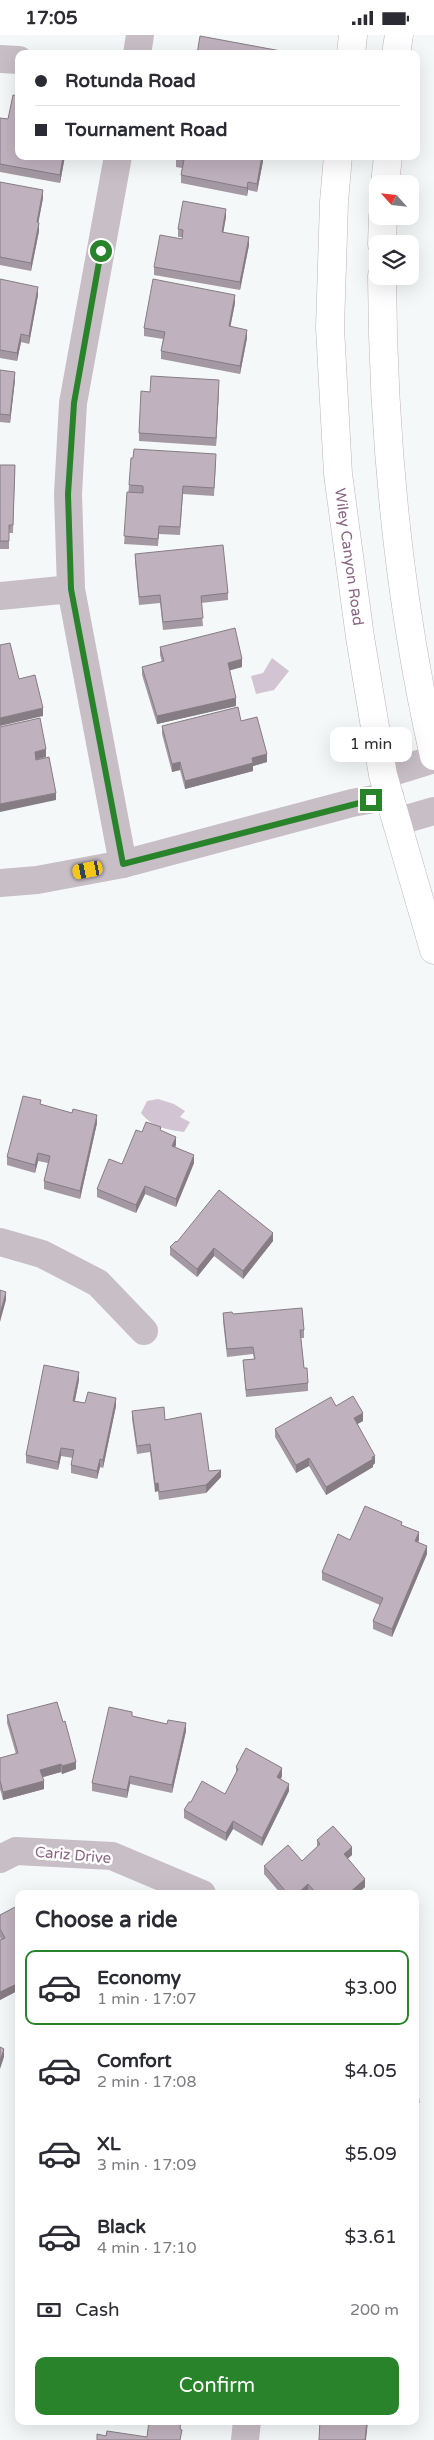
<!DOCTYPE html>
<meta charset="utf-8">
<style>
:root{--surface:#fff;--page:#f7f7f7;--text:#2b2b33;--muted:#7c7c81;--line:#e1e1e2;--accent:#29832a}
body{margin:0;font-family:"Varela Round",sans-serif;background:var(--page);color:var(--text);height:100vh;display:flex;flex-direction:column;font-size:19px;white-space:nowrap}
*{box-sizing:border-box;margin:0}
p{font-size:16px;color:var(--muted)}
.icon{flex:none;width:28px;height:28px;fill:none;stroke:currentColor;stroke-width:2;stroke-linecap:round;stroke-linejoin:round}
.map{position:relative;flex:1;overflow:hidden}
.details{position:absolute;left:15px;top:1855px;width:404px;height:535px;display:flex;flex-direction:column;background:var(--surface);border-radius:10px;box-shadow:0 5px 20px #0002}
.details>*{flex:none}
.guide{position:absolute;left:15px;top:15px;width:405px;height:110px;border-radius:10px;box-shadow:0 5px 20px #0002;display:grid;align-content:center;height:110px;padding:0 20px;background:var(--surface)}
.needle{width:32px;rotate:297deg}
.buttons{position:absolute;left:369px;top:140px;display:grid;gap:10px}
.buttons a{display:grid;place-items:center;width:50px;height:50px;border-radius:10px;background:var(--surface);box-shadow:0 5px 20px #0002;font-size:25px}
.end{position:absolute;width:22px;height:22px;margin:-11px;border:6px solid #29832a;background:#fff;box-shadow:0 0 0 2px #fff}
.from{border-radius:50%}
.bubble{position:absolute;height:35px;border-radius:10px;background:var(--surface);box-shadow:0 5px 20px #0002;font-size:16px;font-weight:600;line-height:35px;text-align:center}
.car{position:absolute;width:15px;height:30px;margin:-15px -8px;border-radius:6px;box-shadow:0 0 4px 1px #0007;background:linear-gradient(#f5c518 24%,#345 0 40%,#f5c518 0 76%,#345 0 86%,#f5c518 0)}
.guide b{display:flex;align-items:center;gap:18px;height:48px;font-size:19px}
.guide b+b{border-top:1px solid var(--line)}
.guide i{width:12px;height:12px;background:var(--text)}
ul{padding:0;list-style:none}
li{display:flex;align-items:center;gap:15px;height:75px;margin:0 10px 8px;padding:0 10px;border:2px solid transparent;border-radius:10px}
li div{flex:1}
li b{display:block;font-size:19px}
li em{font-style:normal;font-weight:600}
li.on{border-color:var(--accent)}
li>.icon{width:45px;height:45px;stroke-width:1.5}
h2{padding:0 20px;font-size:22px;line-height:60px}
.pay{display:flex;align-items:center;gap:12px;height:55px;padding:0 20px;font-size:19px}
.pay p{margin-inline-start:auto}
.cta{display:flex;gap:10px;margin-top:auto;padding:10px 20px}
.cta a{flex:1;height:58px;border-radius:10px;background:var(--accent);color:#fff;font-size:20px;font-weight:600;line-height:58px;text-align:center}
.status{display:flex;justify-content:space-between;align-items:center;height:35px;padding:0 25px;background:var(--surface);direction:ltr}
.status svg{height:14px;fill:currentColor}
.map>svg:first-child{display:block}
.water{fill:#d3c4d3}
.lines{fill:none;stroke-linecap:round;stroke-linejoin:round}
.secondary-casing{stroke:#bfb3bd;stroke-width:29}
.minor{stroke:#c8bec6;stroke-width:28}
.tertiary{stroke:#c8bec6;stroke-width:28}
.secondary{stroke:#fff;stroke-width:28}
.wall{fill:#a498a3}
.shaded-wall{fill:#867c84}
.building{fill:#bfb1bd;stroke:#867c84}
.route{stroke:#29832a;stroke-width:6}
.labels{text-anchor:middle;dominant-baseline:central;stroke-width:5;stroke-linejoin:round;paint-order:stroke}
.street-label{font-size:15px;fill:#896582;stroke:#fff}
</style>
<div class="status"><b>17:05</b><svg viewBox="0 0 49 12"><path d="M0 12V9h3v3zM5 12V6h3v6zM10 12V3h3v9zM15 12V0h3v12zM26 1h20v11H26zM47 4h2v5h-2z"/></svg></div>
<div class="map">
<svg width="434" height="2405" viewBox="0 0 434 2405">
<rect width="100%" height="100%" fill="#f5f8f8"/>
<path class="water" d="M272,623L289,636L274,655L256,659L251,641L263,638Z
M158,1064L174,1069L185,1076L180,1082L190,1087L184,1097C166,1094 153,1093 141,1078L147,1066Z"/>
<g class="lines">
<defs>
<g id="secondary">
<path d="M351,19L353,0"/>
<path d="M396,19L399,0"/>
<path id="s1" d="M338,121L334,167L330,293L338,439L360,602L383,740L434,915"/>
<path d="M385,149L388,121"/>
<path d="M382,209L383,181"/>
<path d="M382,241C383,403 398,563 434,721"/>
</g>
</defs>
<use href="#secondary" class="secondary-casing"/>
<path class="minor" d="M137,19L140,0
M0,24L19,25
M118,121L73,368L68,459L71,554L123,829
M0,561L71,554
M383,740L434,724
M396,787L434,776
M0,1207L42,1219L98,1248L144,1296
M0,1824L16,1816L112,1821L202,1859
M245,2405L247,2386"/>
<path class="tertiary" d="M0,848L37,845L123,829L352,768L390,761"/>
<use href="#secondary" class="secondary"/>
</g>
<path class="wall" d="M0,83L19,121H65L60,148L0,137Z
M263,121V126L257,157L248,155L247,161L181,148V140L182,133L176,132V124Z
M0,147L43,163L38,188L39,196L31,236L0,230Z
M226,182L223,197L249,210L240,255L154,240V232L182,204V202H178V194Z
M0,244L38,260L29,309L21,307L17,326L0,323Z
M235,268L230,292L247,303L240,339L161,324V316L163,304L144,301V293Z
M0,335L15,345L10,388L0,387Z
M219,353L216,411L139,406V398L150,357Z
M216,427L214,461L183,459L180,500L159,499L158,511L124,509L129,450Z
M0,430H15L13,498H9V514H0Z
M135,519L228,558V565L201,568L203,591L163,595L160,568L139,570L135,527Z
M160,612L242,632L229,635L236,671L157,689L142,640V632L162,627L160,620Z
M241,686L267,727L253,731V736L185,754L180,735L172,737L162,699V691Z
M41,1070L97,1088L80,1164L44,1154V1146L48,1128L38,1126L35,1138L7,1130V1122Z
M161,1096L176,1110L175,1112L194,1128L176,1172L145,1159L136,1178L97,1162V1154L122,1129L142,1097Z
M273,1206L243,1244L214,1221L197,1242L170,1220V1212L177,1207Z
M223,1278L304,1295V1303H301L304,1333L308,1348V1356L246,1362L243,1325L254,1324L253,1319L227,1322L223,1286Z
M79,1345L75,1366L85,1368L116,1371L103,1433L100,1432L97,1444L71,1438V1430L73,1423L61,1421L58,1435L26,1428V1420Z
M336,1371L363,1386L357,1389L375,1428L373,1430V1432L326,1460L309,1431L296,1438L275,1402V1394Z
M132,1376L165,1385L209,1436L221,1442L206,1458L159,1465L158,1456L155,1457L150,1417L137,1419L132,1384Z
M402,1490L419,1505L418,1507L427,1519L392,1602L373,1594V1586L380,1570L322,1545V1537L350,1505Z
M7,1680L76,1734L62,1739L61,1737L42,1742L44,1754L3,1765L0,1754V1723L16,1719L7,1688Z
M132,1681L167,1689L186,1696L172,1758L130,1749L127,1763L92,1756V1748Z
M236,1732L282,1741L281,1744L289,1756L262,1811L233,1794L226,1806L184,1783V1775L191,1767L225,1759L236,1738Z
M317,1805L352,1820L347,1824L365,1852L357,1859H310L308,1857L306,1859H281L264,1839V1831L302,1826L317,1812Z
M19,1870V1955L0,1965V1905H1L0,1902V1880Z
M415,2018L419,2068V2076H415Z"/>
<path class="shaded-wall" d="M63,121H65L60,148V140Z
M262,121L263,126L257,157V149Z
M248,147V155L247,161V153Z
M43,155V163L37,195V187Z
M226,174V182L222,205V197Z
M39,188V196L31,236V228Z
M249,202V210L240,255V247Z
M38,252V260L29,309V301Z
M235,260V268L229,299V291Z
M247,295V303L240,339V331Z
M21,299V307L17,326V318Z
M15,337V345L10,388V380Z
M219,345V353L216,411V403Z
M242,624V632L228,636V628Z
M236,663V671L157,689V681Z
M43,673V681L0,691V683Z
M46,714V722L35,725V717Z
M267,719V727L253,731V736L185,754V746L252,723Z
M180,727V735L172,737V729Z
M56,758V765L0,777V769Z
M97,1080V1088L80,1164V1156Z
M176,1102V1110L172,1119V1111Z
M38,1118V1126L35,1138V1130Z
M194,1120V1128L176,1172V1164Z
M145,1151V1159L136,1178V1170Z
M273,1198V1206L243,1244V1236Z
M214,1213V1221L197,1242V1234Z
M6,1257V1265L0,1287V1279Z
M79,1337V1345L73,1374V1366Z
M116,1363V1371L103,1433V1425Z
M363,1378V1386L354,1391V1383Z
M61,1413V1421L58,1435V1427Z
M375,1421V1428L373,1430V1432L326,1460V1452Z
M309,1423V1431L296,1438V1430Z
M100,1424V1432L97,1444V1436Z
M221,1435V1442L206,1458V1450Z
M158,1448V1456L155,1457V1449Z
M419,1497V1505L415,1514V1506Z
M427,1511V1519L392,1602V1594Z
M186,1688V1696L172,1758V1750Z
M76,1727V1734L62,1739V1731Z
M61,1729V1737L40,1743V1735Z
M282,1733V1741L277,1750V1742Z
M130,1741V1749L127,1763V1755Z
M44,1746V1754L3,1765V1757Z
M289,1749V1756L262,1811V1803Z
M233,1786V1794L226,1806V1798Z
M352,1812V1820L344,1827V1819Z
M365,1844V1852L357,1859H348Z
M308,1849V1857L306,1859H297Z
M19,1948V1955L0,1965V1957Z
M4,2014V2022L0,2034V2026Z
M367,2386H368L366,2405H365Z"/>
<path class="building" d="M200,1L281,16V19H197Z
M13,60L19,61V121H63L60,140L0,129V83L8,84Z
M176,121H262L257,149L248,147L247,153L181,140L184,125L176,124Z
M0,147L43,155L37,187L39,188L31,228L0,222Z
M183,166L226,174L222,197L249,202L240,247L154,232L160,200L182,204L183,195L178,194Z
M0,244L38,252L29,301L21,299L17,318L0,315Z
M153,244L235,260L229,291L247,295L240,331L161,316L165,297L144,293Z
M0,335L15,337L10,380L0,379Z
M151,341L219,345L216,403L139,398L141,356L150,357Z
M134,414L216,419L214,453L183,451L180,492L159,491L158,504L124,501L127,457L143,458V451L129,450L131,423H133Z
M0,430H15L13,490H9V506H0Z
M223,510L228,558L201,561L203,583L163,587L160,560L139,562L135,519Z
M235,593L242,624L228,628L236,663L157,681L142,632L164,626L160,612Z
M10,608L19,644L35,640L43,673L0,683V610Z
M238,672L241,686L257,682L267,719L252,723L253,728L185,746L180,727L172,729L162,691Z
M40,683L46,714L35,717L36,725L49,722L56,758L0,769V692Z
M23,1061L41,1065L40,1069L72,1078L73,1074L97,1080L80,1156L44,1146L50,1121L38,1118L35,1130L7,1122Z
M146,1087L161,1092L160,1095L176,1102L172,1111L194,1120L176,1164L145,1151L136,1170L97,1154L109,1124L122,1129L136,1095L142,1097Z
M219,1155L273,1198L243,1236L214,1213L197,1234L170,1212L176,1206L177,1207Z
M0,1255L6,1257L0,1279Z
M302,1273L304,1295H300L304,1333H307L308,1348L246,1355L243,1325L255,1324L253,1312L227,1314L223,1278L232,1277L233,1279Z
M44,1330L79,1337L73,1366L85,1368L88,1357L116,1363L103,1425L100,1424L97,1436L71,1430L74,1415L61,1413L58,1427L26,1420Z
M353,1361L363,1378L354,1383L375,1421L372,1422L373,1424L326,1452L309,1423L296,1430L275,1394L331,1362L336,1371Z
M164,1372L165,1385L201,1378L209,1436L221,1435L206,1450L159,1457L158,1448L155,1449L150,1409L137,1411L132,1376Z
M365,1471L402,1487L401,1490L419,1497L415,1506L427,1511L392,1594L373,1586L383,1563L322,1537L338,1499L350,1505Z
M57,1667L63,1687L65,1686L76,1727L62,1731L61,1729L40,1735L44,1746L3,1757L0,1746V1723L18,1718L7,1680Z
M109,1672L132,1677V1681L167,1689L168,1685L186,1688L172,1750L130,1741L127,1755L92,1748Z
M246,1713L282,1733L277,1742L289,1749L262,1803L233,1786L226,1798L184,1775L189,1767H191L202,1746L225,1759L238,1734L236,1732Z
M333,1791L352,1812L344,1819L365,1844L348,1859H317L308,1849L297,1859H288L264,1831L288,1810L302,1826L320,1809L317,1805Z
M19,1870V1948L0,1957V1905L5,1903L0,1894V1880Z
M0,2012L4,2014L0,2026Z
M415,2018L419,2068H415Z
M149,2386H181L180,2394L182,2395L180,2405H97V2399L106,2401L107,2396L147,2402Z
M320,2386H367L365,2405H319Z"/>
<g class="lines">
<path class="route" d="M101,216L74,368L68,459L71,554L123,829L371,765"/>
</g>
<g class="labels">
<g class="street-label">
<text stroke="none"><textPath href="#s1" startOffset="402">Wiley Canyon Road</textPath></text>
<text transform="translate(73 1820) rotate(5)">Cariz Drive</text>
</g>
</g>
</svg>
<div class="buttons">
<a><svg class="needle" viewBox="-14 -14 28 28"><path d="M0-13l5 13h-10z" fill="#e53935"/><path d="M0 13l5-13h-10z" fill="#7c7c81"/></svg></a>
<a><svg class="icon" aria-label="layers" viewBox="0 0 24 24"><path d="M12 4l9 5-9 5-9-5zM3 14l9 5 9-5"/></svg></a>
</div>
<i class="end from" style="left:101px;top:216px"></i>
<i class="end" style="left:371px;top:765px"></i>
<div class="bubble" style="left:330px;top:692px;width:82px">1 min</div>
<i class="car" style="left:88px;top:835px;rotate:259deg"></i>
<div class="guide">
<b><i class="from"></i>Rotunda Road</b>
<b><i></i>Tournament Road</b>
</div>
<section class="details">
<h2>Choose a ride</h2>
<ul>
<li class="on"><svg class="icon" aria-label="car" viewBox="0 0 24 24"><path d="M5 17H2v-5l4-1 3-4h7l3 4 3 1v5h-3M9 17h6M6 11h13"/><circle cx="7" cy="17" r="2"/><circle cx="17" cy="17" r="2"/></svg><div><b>Economy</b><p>1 min · 17:07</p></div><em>$3.00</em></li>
<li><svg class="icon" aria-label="car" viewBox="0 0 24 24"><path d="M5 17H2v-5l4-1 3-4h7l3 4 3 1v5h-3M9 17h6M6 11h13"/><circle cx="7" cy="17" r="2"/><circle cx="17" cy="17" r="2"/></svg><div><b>Comfort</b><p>2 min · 17:08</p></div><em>$4.05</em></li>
<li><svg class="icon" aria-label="car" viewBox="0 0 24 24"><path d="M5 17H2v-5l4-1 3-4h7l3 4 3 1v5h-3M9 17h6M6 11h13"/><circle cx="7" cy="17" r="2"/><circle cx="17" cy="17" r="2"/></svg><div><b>XL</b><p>3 min · 17:09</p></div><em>$5.09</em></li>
<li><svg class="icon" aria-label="car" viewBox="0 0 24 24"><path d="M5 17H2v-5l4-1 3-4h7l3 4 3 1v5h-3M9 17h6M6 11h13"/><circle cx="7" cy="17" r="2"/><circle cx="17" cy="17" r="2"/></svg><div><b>Black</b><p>4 min · 17:10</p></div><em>$3.61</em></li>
</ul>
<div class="pay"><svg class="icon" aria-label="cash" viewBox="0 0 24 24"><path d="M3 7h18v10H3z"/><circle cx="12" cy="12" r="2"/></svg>Cash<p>200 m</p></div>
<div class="cta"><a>Confirm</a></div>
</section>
</div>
